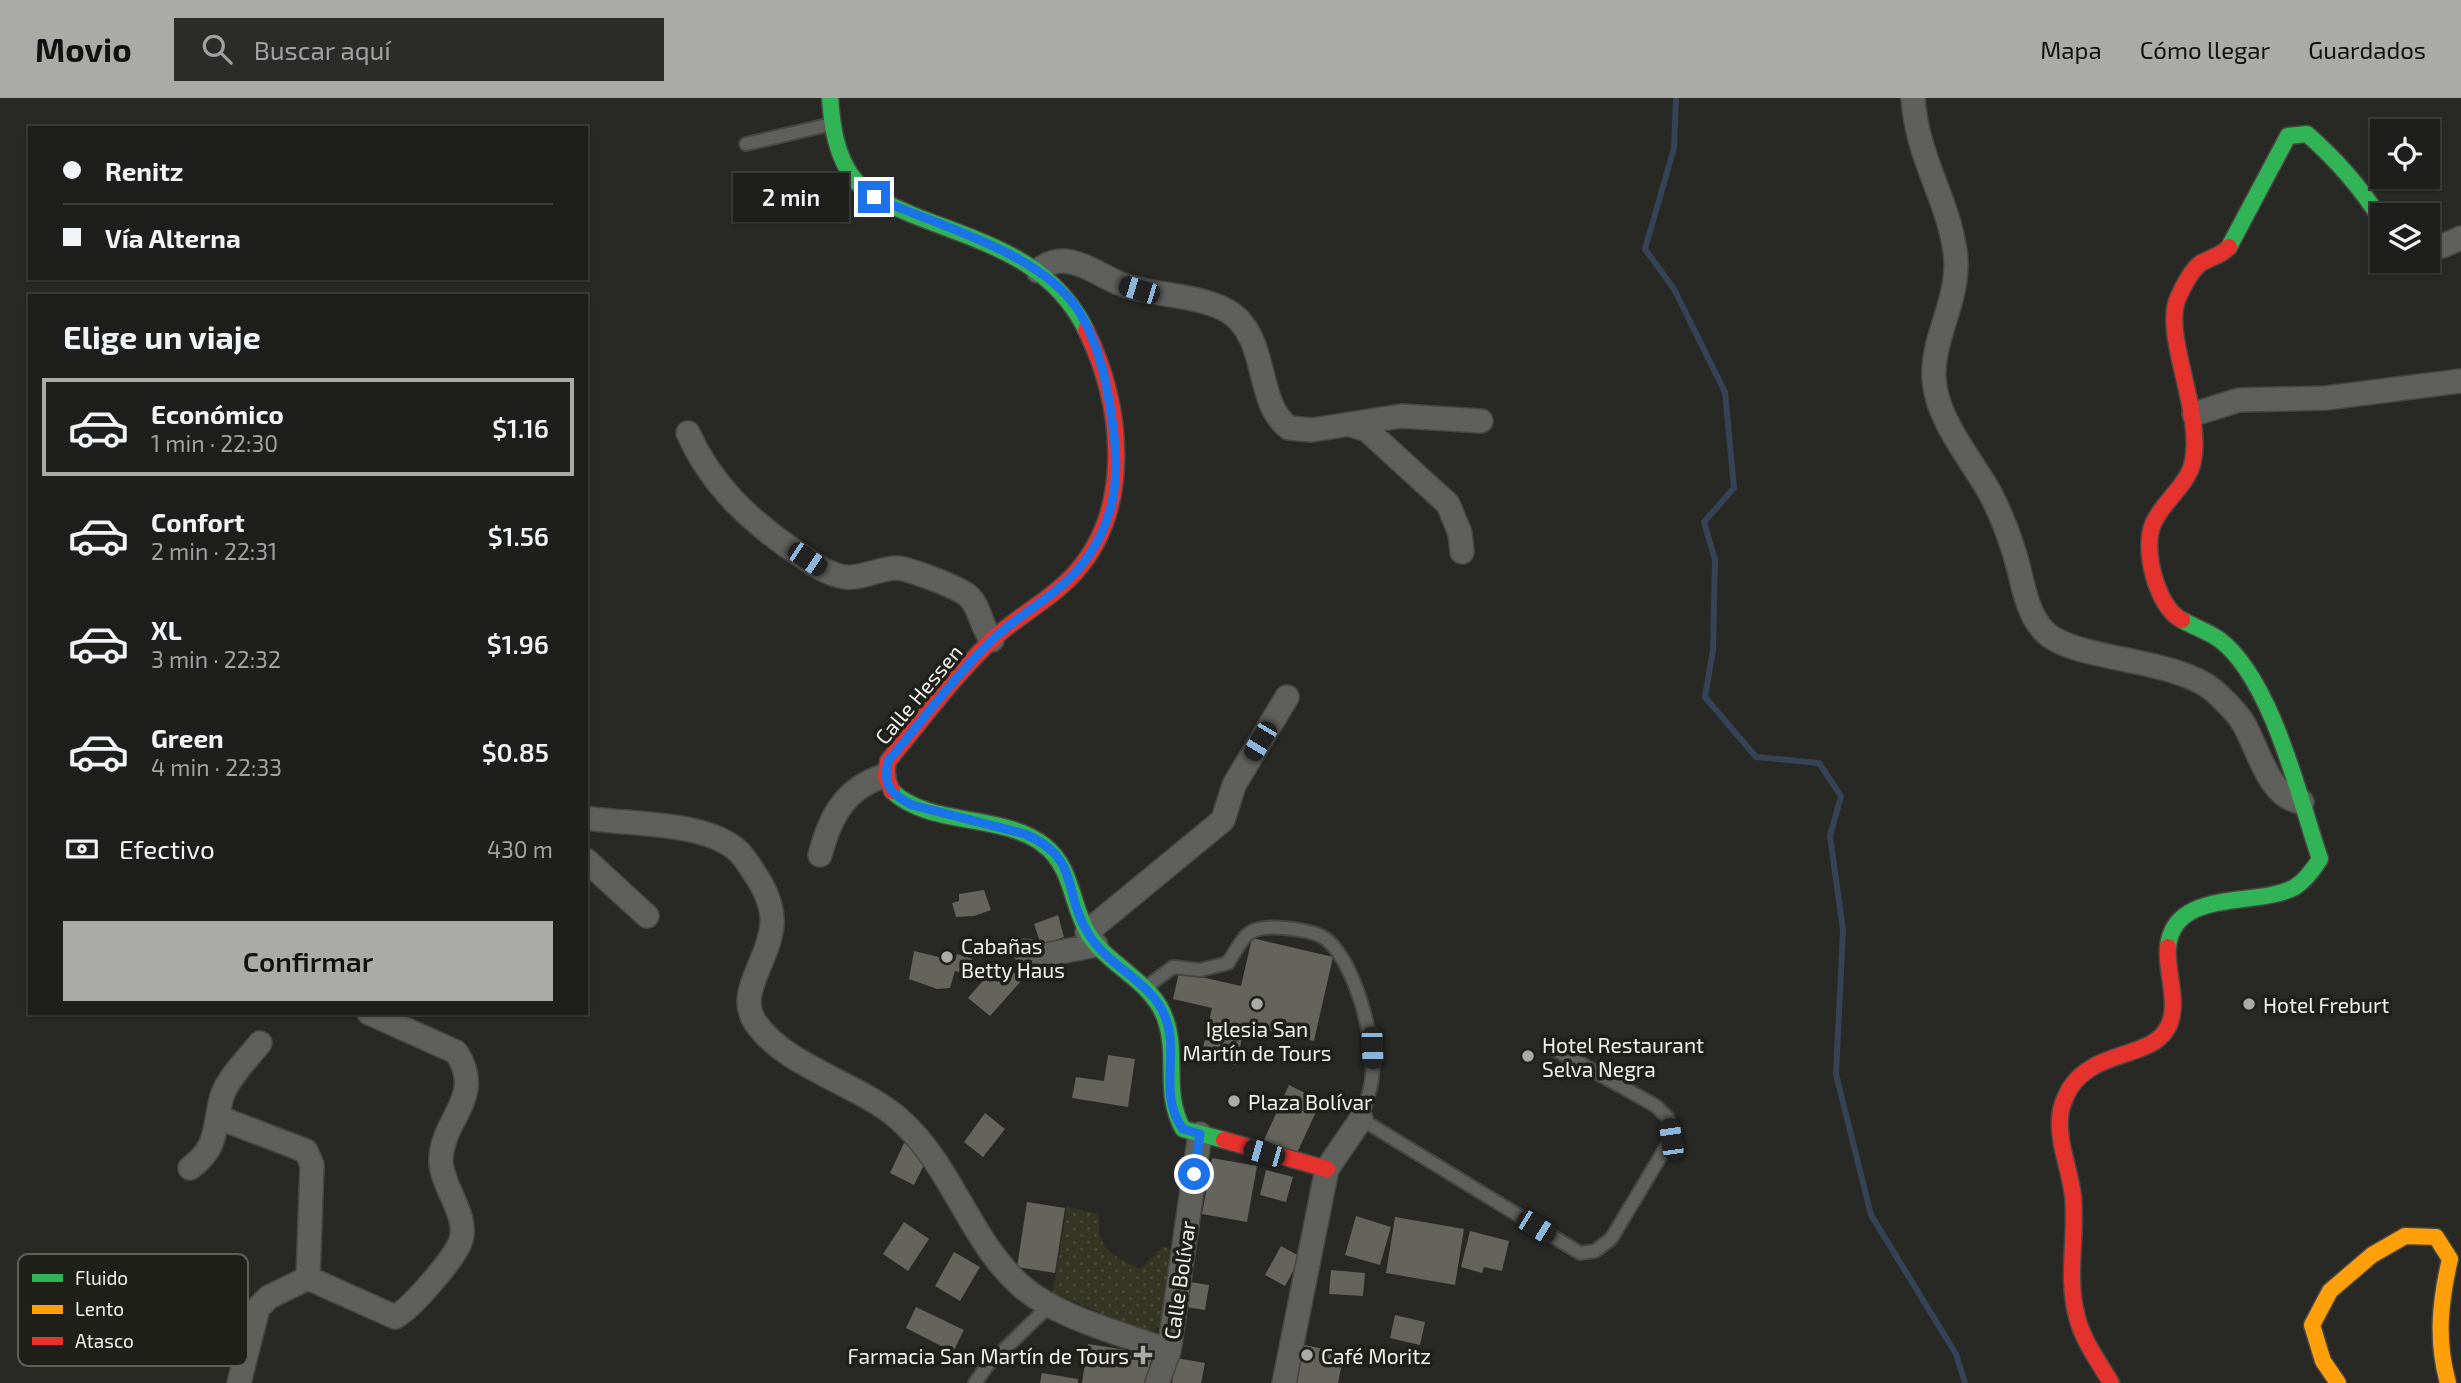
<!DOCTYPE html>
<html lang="es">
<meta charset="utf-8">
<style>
:root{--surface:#1e1e1c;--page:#2b2b29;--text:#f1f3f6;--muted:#a1a2a3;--line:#3c3c3b;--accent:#aaaba7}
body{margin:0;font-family:"Exo 2",sans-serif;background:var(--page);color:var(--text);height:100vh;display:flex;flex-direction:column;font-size:26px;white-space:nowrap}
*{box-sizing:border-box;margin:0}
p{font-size:23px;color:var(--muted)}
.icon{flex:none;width:38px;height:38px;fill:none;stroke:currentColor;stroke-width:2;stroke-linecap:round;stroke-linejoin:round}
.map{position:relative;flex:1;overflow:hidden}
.details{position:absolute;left:28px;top:196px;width:560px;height:721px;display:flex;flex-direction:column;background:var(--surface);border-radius:0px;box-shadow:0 2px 5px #0004,0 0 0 2px var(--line)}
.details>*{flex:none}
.banner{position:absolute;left:28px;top:28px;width:560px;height:154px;border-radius:0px;box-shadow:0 2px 5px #0004,0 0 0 2px var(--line);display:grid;align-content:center;height:154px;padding:0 35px;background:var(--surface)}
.buttons{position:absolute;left:2370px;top:21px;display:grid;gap:14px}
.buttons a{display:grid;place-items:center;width:70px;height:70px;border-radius:0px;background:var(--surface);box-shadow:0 2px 5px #0004,0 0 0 2px var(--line);font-size:35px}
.end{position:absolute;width:32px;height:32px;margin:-16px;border:9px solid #1a73e8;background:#fff;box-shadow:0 0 0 4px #fff}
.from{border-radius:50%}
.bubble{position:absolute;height:49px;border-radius:0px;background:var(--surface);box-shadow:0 2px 5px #0004,0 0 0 2px var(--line);font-size:23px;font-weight:600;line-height:49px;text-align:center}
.car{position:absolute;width:21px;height:42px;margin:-21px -10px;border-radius:9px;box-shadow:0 0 5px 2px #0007;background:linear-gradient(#222 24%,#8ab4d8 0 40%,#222 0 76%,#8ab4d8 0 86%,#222 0)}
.banner b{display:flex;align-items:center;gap:24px;height:66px;font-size:26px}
.banner b+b{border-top:2px solid var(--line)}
.banner i{width:18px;height:18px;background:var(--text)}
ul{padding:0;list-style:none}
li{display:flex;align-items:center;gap:21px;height:98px;margin:0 14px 10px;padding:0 21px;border:4px solid transparent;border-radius:0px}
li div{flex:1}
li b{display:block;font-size:26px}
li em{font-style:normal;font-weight:600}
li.active{border-color:var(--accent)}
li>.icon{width:63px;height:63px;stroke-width:1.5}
h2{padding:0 35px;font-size:32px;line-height:84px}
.pay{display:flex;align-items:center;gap:18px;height:77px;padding:0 35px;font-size:26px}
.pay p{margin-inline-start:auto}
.action{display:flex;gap:14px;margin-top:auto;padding:14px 35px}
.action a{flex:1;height:80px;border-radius:0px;background:var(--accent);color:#111;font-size:28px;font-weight:600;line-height:80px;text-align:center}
header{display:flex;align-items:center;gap:42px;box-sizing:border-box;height:98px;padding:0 35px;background:var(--accent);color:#111}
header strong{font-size:33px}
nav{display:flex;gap:38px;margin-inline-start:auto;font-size:24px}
.search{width:490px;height:63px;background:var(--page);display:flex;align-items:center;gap:18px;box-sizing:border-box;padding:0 24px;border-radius:0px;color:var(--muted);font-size:26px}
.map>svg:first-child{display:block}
.grass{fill:url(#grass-dots)}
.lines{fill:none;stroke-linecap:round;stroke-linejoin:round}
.stream{stroke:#344355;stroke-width:6}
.building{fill:#64645d}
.lane-casing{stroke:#464643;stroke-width:16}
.street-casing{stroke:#464643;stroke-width:26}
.fast-casing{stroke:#464643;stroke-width:19}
.slow-casing{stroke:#464643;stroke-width:19}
.jam-casing{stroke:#464643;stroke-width:19}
.lane{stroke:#5f5f5c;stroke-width:12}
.street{stroke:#5f5f5c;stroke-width:23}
.fast{stroke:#30b455;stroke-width:16}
.slow{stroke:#ff9f0a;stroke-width:16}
.jam{stroke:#e5322d;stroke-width:16}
.route{stroke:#1a73e8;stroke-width:9}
.poi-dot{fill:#aaaba7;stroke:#1f201a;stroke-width:2.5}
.labels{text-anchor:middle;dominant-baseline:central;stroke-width:7;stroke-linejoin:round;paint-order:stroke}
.street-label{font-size:21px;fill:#f0f1ed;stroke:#1f201a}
.poi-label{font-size:21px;fill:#f0f1ed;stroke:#1f201a;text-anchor:start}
.key{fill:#1f201a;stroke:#5e5f59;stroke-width:2}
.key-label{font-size:19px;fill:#f0f1ed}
</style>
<header>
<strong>Movio</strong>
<div class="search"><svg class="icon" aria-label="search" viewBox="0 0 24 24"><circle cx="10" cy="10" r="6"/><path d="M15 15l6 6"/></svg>Buscar aquí</div>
<nav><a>Mapa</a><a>Cómo llegar</a><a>Guardados</a></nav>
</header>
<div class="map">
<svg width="2461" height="1285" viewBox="0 0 2461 1285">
<defs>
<pattern id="grass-dots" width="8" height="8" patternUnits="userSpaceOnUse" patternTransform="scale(1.75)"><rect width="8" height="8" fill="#343623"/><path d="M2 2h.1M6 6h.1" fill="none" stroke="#484a38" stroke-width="1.8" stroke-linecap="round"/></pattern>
</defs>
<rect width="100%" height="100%" fill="#282825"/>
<path class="grass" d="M1067,1109L1099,1116C1096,1152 1111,1156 1140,1171L1163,1148L1171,1152L1162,1224L1154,1233L1142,1234L1053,1194Z"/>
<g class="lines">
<path class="stream" d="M1676,0L1674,50L1645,151L1674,191L1725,294L1734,390L1704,424L1715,462L1713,552L1705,599L1756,659L1819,665L1841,698L1830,738L1843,832L1836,976L1871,1117L1956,1256L1965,1285"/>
</g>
<path class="building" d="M984,792L991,812L974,818L956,819L952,805L959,803V796Z
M1058,817L1064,839L1041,847L1034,826Z
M1252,840L1333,859L1314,943L1245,927L1236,967L1201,959L1212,910L1173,901L1179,874L1241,888Z
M914,853L955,863L957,856L972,861L968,876L955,873L950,890L937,891L909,881Z
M999,864L1023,881L990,918L968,900Z
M1108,957L1135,961L1128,1009L1072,1000L1076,979L1104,983Z
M1289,987L1321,1003L1296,1057L1264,1042Z
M985,1015L1005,1031L983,1059L964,1044Z
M904,1045L929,1057L914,1087L890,1075Z
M1212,1060L1257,1068L1247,1124L1202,1116Z
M1266,1072L1293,1079L1286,1104L1260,1097Z
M1027,1104L1065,1110L1055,1175L1017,1169Z
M1356,1118L1391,1129L1380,1167L1345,1157Z
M1395,1119L1464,1131L1455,1187L1386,1175Z
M904,1124L929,1141L908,1173L883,1156Z
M1470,1133L1509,1143L1502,1173L1484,1169L1482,1175L1461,1169Z
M1281,1148L1301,1159L1285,1188L1265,1177Z
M954,1154L980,1169L960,1203L935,1188Z
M1331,1172L1365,1175L1363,1198L1329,1196Z
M1190,1184L1209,1187L1205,1212L1186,1209Z
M916,1209L964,1232L953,1254L906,1230Z
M1395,1217L1425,1224L1420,1247L1390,1240Z
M1088,1246L1152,1256L1147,1285H1082Z
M1304,1247L1344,1255L1338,1285H1297Z
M1176,1260L1205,1265L1201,1285H1172Z
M1042,1275L1078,1281V1285H1040Z"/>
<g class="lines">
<defs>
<path id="lane" d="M746,46L832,26
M1145,890L1173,869L1200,872L1228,865C1246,836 1247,827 1284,830C1296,831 1310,833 1321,838C1353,854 1377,946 1372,979C1371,993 1365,1007 1361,1021L1580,1155L1595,1153L1611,1141L1671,1041L1668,1020L1656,1008L1549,948
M975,1285L987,1268L1050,1207"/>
<path id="street" d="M1913,0C1917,60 1947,98 1955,153C1962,200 1931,238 1934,282C1937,322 1971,361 1990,395C2000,414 2008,434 2014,454C2023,480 2024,512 2044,533C2072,563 2172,559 2213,592C2223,601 2234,611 2242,623C2258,648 2268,701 2302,704
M2427,147L2442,148L2461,140
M1038,173C1045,167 1052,163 1062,163C1082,163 1103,179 1121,186C1155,199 1213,196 1238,221C1268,252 1257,306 1289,330L1312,332L1401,318L1481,323
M2194,316L2239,302L2326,300L2461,283
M1352,327L1367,332L1448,406L1460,435L1462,454
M688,335C712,388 750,423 797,455C812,465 826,476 845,479C861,481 880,470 897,470C910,471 957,489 967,497C981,508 980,529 992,542
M586,720C629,727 708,723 739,754C747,762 754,775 760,784C778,815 774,834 761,864C753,884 742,904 755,924C785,969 858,985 899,1021C951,1066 969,1141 1020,1187C1057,1220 1124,1236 1169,1253
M820,757C830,719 845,690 884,678
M586,762L647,818
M1087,834L1223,722L1234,687L1287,599
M1025,853L1045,857L1096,847
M220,1020L306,1053L312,1067L308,1180L269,1199L258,1210L239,1285
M190,1070C220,1048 213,1029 222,998C228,980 248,960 260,945
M308,1180L395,1219C411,1211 456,1159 461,1142C468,1117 443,1090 441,1065C439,1022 487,1000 456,954L369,915
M1157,1285L1169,1253L1200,1036
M1284,1285L1327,1071L1361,1021"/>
<path id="fast" d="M830,0C832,28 836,58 854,81C868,99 892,108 913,117C980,144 1051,160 1086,232
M2229,149L2288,38L2307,36C2337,62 2361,90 2382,123
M892,693C929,729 1005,715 1045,748C1073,770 1071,808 1089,837C1110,869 1154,884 1166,923C1178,959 1163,996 1183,1031L1224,1042
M2168,849C2174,789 2258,810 2295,789C2306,782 2313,772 2320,761C2299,699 2272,582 2220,542C2209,534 2194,529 2182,522"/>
<path id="slow" d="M2338,1285L2323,1263L2312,1227L2330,1193L2372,1157L2405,1138L2436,1139L2450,1161C2440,1204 2436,1242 2448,1285"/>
<path id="jam" d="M2182,522C2157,510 2142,451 2153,426C2162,404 2189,386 2193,363C2203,313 2162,236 2178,200C2182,190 2192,171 2201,165C2210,160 2222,157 2229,149
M892,693L886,678L888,663C922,622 954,578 993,541C1019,517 1052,501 1076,474C1134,408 1122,306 1086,232
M1224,1042L1327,1071
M2111,1285C2099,1264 2083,1243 2077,1219C2066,1179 2077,1139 2073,1098C2070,1072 2058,1046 2060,1020C2060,1009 2065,999 2070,990C2099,946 2164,964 2172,917C2176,895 2166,872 2168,849"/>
</defs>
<use href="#lane" class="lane-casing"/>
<use href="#street" class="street-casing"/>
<use href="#fast" class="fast-casing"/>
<use href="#slow" class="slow-casing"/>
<use href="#jam" class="jam-casing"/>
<use href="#lane" class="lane"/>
<use href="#street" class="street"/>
<use href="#fast" class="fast"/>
<use href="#slow" class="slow"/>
<use href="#jam" class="jam"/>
</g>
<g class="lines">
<path class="route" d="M874,99C935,127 1037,153 1076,209C1099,243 1108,289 1113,329C1120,379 1115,423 1084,464C1057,499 1022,513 992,542C954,579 922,623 888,663C882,687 891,696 912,707L1025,736C1081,760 1062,793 1088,835C1108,870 1153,883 1166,921C1179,958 1158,997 1183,1031L1200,1036L1194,1076"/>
</g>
<g class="poi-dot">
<circle cx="947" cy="859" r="7"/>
<circle cx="1257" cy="906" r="7"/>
<circle cx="2249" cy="906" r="7"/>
<circle cx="1528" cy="958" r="7"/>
<circle cx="1234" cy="1003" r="7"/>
<path d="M1139.5 1246.5h7v7h7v7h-7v7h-7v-7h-7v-7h7z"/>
<circle cx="1307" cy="1257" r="7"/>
</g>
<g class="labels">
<g class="street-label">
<text transform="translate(918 596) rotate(-50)">Calle Hessen</text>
<text transform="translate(1179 1182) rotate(-82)">Calle Bolívar</text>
</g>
<g class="poi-label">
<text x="961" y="847">Cabañas<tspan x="961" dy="24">Betty Haus</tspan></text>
<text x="2263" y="906">Hotel Freburt</text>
<text x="1257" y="930" text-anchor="middle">Iglesia San<tspan x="1257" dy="24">Martín de Tours</tspan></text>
<text x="1542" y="946">Hotel Restaurant<tspan x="1542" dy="24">Selva Negra</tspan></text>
<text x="1248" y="1003">Plaza Bolívar</text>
<text x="1129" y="1257" text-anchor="end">Farmacia San Martín de Tours</text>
<text x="1321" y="1257">Café Moritz</text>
</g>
</g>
<rect x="18" y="1156" width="230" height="112" rx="10" class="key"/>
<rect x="32" y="1176" width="31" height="8" fill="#30b455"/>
<rect x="32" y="1207" width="31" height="9" fill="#ff9f0a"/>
<rect x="32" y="1239" width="31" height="8" fill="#e5322d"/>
<g class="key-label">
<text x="75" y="1187">Fluido</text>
<text x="75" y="1218">Lento</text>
<text x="75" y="1250">Atasco</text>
</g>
</svg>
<div class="buttons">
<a><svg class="icon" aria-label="locate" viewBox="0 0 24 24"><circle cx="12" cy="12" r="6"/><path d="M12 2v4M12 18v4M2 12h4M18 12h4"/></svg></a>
<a><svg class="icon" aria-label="layers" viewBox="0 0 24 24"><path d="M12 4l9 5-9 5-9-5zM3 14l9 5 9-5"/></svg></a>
</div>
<i class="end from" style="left:1194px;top:1076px"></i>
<i class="end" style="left:874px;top:99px"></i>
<div class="bubble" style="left:733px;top:75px;width:116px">2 min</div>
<i class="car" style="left:1139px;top:192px;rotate:287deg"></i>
<i class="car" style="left:807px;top:461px;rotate:124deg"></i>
<i class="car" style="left:1260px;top:643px;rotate:211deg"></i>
<i class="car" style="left:1372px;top:950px;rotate:178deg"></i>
<i class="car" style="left:1671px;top:1041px;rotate:352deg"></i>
<i class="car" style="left:1264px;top:1055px;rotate:286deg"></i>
<i class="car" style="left:1536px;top:1129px;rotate:122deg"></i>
<div class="banner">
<b><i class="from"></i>Renitz</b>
<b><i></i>Vía Alterna</b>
</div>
<section class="details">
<h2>Elige un viaje</h2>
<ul>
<li class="active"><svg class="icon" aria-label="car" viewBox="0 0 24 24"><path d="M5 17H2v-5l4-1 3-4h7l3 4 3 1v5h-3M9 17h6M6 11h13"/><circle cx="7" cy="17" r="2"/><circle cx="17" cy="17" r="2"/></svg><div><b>Económico</b><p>1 min · 22:30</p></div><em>$1.16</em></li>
<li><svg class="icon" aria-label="car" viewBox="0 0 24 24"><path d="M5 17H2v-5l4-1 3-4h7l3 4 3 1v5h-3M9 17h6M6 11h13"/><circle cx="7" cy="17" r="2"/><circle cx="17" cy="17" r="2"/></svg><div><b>Confort</b><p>2 min · 22:31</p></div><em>$1.56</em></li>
<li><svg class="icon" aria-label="car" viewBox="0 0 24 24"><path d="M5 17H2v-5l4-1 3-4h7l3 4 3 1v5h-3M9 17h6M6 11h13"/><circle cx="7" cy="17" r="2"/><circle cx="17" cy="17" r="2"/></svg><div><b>XL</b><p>3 min · 22:32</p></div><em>$1.96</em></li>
<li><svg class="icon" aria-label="car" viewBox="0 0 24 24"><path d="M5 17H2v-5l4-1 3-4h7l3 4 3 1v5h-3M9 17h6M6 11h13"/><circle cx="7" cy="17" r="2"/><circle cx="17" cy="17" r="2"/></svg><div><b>Green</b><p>4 min · 22:33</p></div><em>$0.85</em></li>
</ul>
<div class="pay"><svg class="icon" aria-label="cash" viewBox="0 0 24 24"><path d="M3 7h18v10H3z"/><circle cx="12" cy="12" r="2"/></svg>Efectivo<p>430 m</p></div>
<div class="action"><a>Confirmar</a></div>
</section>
</div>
